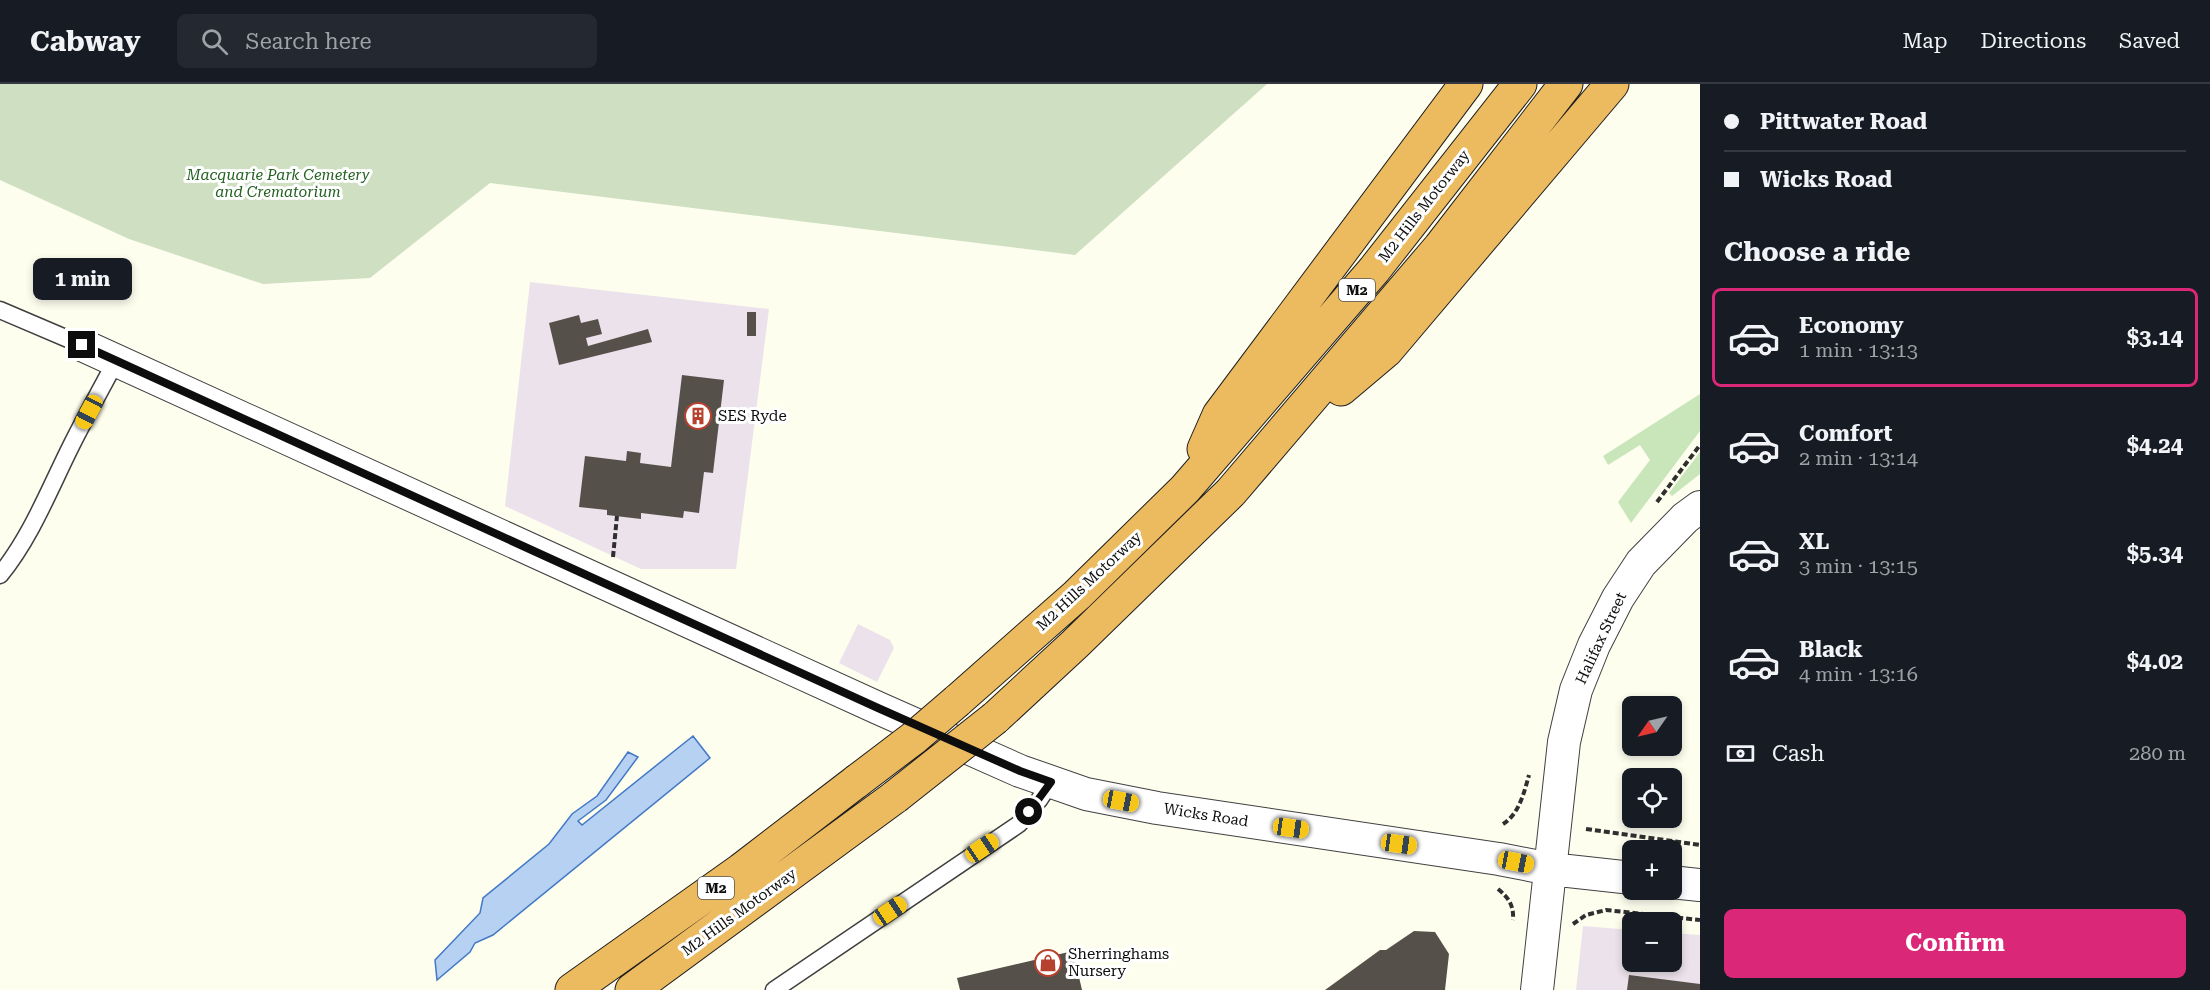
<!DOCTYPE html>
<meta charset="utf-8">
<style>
:root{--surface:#171b24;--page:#242831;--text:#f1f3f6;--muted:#9ea1a6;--line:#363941;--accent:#db2777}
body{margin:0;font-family:"Roboto Serif",serif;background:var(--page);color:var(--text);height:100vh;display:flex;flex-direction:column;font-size:22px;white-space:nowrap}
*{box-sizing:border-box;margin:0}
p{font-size:20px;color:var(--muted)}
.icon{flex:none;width:33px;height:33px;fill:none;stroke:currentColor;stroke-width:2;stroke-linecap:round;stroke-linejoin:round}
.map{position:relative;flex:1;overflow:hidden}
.panel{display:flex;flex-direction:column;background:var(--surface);width:510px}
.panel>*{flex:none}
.guide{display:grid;align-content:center;height:132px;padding:0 24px;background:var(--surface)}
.needle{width:39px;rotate:236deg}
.fabs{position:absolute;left:1622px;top:612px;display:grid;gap:12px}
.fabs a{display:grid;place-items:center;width:60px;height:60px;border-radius:9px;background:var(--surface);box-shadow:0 3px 9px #0003;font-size:30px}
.end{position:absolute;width:27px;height:27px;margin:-14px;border:8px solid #0d0d0d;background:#fff;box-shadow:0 0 0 3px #fff}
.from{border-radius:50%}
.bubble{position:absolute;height:42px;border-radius:9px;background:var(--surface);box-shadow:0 3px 9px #0003;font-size:20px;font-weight:700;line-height:42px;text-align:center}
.car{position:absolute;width:18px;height:36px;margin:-18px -9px;border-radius:8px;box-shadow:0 0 4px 2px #0007;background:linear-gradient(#f5c518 24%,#345 0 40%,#f5c518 0 76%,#345 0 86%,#f5c518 0)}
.guide b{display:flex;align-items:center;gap:21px;height:57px;font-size:22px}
.guide b+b{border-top:2px solid var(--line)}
.guide i{width:15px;height:15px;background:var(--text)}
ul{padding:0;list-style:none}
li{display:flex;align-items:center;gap:18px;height:99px;margin:0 12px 9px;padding:0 12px;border:3px solid transparent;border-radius:9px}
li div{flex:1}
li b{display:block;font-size:22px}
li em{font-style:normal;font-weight:700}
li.current{border-color:var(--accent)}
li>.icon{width:54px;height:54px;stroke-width:1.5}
h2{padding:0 24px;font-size:27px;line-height:72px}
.pay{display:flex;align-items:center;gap:15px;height:66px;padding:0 24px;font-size:22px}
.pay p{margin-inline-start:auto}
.action{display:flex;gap:12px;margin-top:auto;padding:12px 24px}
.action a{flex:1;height:69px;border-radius:9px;background:var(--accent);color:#fff;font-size:24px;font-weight:700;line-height:69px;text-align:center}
header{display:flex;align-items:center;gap:36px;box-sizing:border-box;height:84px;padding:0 30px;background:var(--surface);border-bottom:2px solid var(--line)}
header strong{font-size:28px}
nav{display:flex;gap:33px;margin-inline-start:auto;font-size:21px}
.search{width:420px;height:54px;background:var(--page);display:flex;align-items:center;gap:15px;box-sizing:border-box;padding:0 21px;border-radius:9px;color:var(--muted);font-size:22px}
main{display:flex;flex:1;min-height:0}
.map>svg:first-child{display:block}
.industrial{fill:#ece2eb}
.green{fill:#c9e6ba}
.cemetery{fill:#cfdfc1}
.water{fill:#b6d1f2;stroke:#4278c5;stroke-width:1.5}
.building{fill:#55514a}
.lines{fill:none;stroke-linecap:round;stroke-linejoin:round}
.lane-casing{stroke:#404040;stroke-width:19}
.street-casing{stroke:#404040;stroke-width:34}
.highway-casing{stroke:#1e1e1e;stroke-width:35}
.path{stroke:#2f2f2f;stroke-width:4;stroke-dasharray:6 3;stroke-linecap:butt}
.lane{stroke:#fff;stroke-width:16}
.street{stroke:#fff;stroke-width:32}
.highway{stroke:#ecba5f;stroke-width:33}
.highway-bridge-casing{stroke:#1e1e1e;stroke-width:35;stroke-linecap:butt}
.highway-bridge{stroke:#ecba5f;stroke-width:33}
.route{stroke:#0d0d0d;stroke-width:8}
.labels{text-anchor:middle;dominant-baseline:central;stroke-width:6;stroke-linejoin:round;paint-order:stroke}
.shield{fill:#fff;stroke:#565656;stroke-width:1.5}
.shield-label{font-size:14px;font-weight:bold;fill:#0d0d0d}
.park-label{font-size:15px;font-style:italic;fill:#236121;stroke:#fff}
.street-label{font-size:15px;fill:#0d0d0d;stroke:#fff}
.poi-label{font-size:15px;fill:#0d0d0d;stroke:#fff;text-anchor:start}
</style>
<header>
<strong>Cabway</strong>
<div class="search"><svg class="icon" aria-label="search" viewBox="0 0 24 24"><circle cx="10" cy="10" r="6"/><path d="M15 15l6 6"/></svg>Search here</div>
<nav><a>Map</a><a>Directions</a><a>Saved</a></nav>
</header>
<main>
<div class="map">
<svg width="1700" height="906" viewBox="0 0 1700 906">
<rect width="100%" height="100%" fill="#fefeef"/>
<path class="industrial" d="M530,198L769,225L736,485H641L505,422Z
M858,540L890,556L894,564L877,598L839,579Z
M1583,842L1632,846V878H1671V849L1700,851V906H1576Z"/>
<path class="green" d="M1700,310V347L1631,439L1618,418L1650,376L1640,361L1608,381L1603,372Z
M1700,368V390L1672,412L1669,409Z"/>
<path class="cemetery" d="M0,0H1267L1075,171L490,99L370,194L263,200L129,155L0,96Z"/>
<path class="water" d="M693,652L710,674L493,851L475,859L470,868L437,896L435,876L480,829L483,814L549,760L572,730L597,712L628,668L638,673L606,716L578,737L582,741Z"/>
<path class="building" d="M747,228H756V252H747Z
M579,231L581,239L598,235L602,250L586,254L588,262L648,245L652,258L559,281L549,239Z
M682,291L724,296L713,389L704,388L699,429L684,427L683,434L641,429V435L607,431V426L579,423L585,372L626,377L627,367L641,369L640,379L671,383Z
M1414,847L1435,848L1449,870L1445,906H1325L1380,866H1386Z
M1073,867L1082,906H960L957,894Z
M1629,891L1700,900V906H1627Z"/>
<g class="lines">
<defs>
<path id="lane" d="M0,226L82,261
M0,491C31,453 49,406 71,362C85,334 101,305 116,277
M774,906L1019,740L1039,716L1051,698"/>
<path id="street" d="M82,261L878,624L1020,687L1086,710L1157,724L1499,775L1550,785L1632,794
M1671,798L1700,801
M1537,906L1564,658L1576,606L1594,561L1618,514L1641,479L1685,434L1700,423"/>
<path id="highway" d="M1341,305L1386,267L1612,0
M1204,365L1219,331L1466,0
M957,617L1077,511L1185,405L1374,186L1520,0
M995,634L1075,560L1231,408L1440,163L1566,0
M572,906L741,786L857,697
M632,906L895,713"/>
</defs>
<use href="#lane" class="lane-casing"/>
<use href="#street" class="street-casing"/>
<use href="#highway" class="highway-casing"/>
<path class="path" d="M1657,418L1700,361
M613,473L617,432
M1503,740C1519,730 1524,709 1529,691
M1586,745L1700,761
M1498,805C1509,814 1514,822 1513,836
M1573,840L1586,831L1606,826L1700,836"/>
<use href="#lane" class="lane"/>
<use href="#street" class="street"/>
<use href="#highway" class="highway"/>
<defs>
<path id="highway-bridge" d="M857,697L915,653L957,617
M895,713L995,634"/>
</defs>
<use href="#highway-bridge" class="highway-bridge-casing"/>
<use href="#highway-bridge" class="highway-bridge"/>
</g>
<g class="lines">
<path class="route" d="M82,261L878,624L1020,687L1051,698L1029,728"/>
</g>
<defs>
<symbol id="building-ring" viewBox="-11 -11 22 22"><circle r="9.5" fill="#fff" stroke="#b5412e" stroke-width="1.5"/><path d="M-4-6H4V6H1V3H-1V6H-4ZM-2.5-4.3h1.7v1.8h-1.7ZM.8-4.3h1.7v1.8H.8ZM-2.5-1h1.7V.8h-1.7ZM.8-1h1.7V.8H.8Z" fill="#b5412e"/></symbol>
<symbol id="shop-ring" viewBox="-11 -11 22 22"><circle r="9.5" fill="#fff" stroke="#b5412e" stroke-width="1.5"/><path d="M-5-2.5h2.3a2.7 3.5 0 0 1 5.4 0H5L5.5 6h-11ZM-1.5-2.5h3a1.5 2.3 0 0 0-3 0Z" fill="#b5412e"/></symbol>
</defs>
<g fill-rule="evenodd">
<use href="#building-ring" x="683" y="317" width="30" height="30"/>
<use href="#shop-ring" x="1033" y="864" width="30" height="30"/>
</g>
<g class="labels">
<g class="shield">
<rect x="1339" y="195" width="36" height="22" rx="4.5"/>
<rect x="698" y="793" width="36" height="22" rx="4.5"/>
</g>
<g class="shield-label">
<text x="1357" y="206">M2</text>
<text x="716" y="804">M2</text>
</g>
<g class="park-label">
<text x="278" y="91">Macquarie Park Cemetery<tspan x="278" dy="17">and Crematorium</tspan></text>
</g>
<g class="street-label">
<text transform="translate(1424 122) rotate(-52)">M2 Hills Motorway</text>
<text transform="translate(1089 497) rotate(-43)">M2 Hills Motorway</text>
<text transform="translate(1601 554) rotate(-65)">Halifax Street</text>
<text transform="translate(1206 731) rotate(9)">Wicks Road</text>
<text transform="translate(739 828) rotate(-36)">M2 Hills Motorway</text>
</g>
<g class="poi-label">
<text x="718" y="332">SES Ryde</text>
<text x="1068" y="870">Sherringhams<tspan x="1068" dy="17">Nursery</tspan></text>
</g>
</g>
</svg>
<div class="fabs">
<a><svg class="needle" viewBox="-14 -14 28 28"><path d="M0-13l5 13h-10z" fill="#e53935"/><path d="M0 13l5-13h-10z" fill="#9ea1a6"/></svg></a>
<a><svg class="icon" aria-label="locate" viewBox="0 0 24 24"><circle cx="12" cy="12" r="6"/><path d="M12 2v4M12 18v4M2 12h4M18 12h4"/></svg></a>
<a>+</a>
<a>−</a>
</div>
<i class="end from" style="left:1029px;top:728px"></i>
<i class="end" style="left:82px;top:261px"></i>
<div class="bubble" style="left:33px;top:174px;width:99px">1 min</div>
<i class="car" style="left:89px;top:328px;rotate:208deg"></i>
<i class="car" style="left:1121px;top:717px;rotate:101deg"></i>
<i class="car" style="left:1291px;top:744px;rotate:98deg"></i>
<i class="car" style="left:1399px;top:760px;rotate:98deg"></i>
<i class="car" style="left:982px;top:764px;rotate:56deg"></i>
<i class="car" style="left:1516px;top:778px;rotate:101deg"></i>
<i class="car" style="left:890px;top:827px;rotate:56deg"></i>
</div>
<section class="panel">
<div class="guide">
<b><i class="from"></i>Pittwater Road</b>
<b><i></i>Wicks Road</b>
</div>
<h2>Choose a ride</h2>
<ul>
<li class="current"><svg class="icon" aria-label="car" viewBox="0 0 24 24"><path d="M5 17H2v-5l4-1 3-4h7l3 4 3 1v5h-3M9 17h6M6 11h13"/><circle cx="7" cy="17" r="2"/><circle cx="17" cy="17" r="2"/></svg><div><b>Economy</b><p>1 min · 13:13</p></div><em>$3.14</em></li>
<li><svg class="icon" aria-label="car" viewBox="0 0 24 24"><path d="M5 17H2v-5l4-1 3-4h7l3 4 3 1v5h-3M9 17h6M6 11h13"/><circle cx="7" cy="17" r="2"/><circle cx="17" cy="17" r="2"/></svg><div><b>Comfort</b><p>2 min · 13:14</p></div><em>$4.24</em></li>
<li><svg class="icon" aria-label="car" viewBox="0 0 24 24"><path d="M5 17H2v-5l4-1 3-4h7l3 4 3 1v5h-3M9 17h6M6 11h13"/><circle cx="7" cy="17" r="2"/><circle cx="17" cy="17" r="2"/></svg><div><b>XL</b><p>3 min · 13:15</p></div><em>$5.34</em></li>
<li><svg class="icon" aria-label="car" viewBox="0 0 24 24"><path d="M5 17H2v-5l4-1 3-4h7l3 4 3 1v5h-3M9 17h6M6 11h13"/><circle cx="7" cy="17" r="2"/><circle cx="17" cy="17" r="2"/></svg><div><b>Black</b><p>4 min · 13:16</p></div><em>$4.02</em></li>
</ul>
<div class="pay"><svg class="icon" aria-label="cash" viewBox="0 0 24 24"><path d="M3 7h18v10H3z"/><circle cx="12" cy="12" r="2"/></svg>Cash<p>280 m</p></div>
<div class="action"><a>Confirm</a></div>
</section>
</main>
